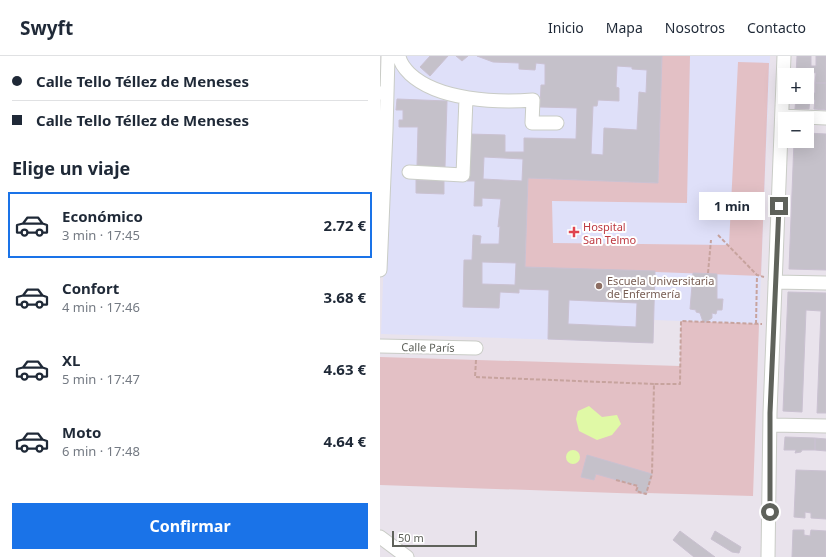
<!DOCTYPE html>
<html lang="es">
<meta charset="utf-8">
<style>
:root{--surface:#fff;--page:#f2f2f3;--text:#1f2937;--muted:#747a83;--line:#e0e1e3;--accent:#1a73e8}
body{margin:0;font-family:"Noto Sans",sans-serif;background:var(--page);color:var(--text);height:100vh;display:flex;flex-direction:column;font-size:15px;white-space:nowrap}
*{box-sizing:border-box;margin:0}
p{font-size:13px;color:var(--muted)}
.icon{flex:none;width:22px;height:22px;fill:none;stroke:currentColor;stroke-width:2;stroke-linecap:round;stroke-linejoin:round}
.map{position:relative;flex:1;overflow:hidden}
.drawer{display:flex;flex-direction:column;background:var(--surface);width:380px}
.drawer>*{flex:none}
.top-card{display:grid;align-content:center;height:88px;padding:0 12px;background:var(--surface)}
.controls{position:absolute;left:398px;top:12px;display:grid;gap:8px}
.controls a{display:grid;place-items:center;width:36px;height:36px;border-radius:0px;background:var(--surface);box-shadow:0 4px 16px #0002;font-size:20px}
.scale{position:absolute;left:12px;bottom:10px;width:85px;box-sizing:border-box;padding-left:4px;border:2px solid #5f625b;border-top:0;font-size:11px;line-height:14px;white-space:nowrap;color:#5f625b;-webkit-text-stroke:3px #fff;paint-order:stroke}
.end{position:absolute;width:18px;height:18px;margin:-9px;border:5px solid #5f625b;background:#fff;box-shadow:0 0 0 2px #fff}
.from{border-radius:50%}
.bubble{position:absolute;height:28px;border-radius:0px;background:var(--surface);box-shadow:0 4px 16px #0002;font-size:13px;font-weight:700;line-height:28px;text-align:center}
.top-card b{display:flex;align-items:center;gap:14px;height:38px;font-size:15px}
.top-card b+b{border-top:1px solid var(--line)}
.top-card i{width:10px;height:10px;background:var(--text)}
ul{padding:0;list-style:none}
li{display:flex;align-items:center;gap:12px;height:66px;margin:0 8px 6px;padding:0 4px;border:2px solid transparent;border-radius:0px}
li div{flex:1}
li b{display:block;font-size:15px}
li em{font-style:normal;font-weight:700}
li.on{border-color:var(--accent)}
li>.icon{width:36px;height:36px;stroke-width:1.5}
h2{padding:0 12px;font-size:18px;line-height:48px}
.action{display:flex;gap:8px;margin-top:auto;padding:8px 12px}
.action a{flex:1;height:46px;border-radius:0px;background:var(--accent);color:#fff;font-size:16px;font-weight:700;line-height:46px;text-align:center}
header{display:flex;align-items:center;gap:24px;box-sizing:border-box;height:56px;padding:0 20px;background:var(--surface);border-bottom:1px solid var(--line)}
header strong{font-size:19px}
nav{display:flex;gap:22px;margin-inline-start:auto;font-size:14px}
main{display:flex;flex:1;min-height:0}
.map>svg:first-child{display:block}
.medical{fill:#dfe0f9}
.green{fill:#e3c0c5}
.water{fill:#e0f9a6}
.building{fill:#c5c1ca;stroke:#cac1d1;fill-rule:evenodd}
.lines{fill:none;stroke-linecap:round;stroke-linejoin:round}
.minor-casing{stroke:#c9ccc6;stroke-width:15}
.path{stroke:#c7a39e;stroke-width:2;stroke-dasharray:4 2;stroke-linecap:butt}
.minor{stroke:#fff;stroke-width:13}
.route{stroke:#5f625b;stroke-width:5}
.health-dot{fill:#e0444e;stroke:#fff;stroke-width:1.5}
.education-dot{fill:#8d6e63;stroke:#fff;stroke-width:1.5}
.labels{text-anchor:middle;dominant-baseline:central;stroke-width:4;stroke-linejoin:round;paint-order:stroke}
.health-label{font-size:11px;fill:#be3a42;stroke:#fff;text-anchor:start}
.education-label{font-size:11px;fill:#785e54;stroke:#fff;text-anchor:start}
.street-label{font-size:11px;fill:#5f625b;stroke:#fff}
</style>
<header>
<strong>Swyft</strong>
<nav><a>Inicio</a><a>Mapa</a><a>Nosotros</a><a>Contacto</a></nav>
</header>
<main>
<section class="drawer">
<div class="top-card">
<b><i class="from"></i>Calle Tello Téllez de Meneses</b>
<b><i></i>Calle Tello Téllez de Meneses</b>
</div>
<h2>Elige un viaje</h2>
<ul>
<li class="on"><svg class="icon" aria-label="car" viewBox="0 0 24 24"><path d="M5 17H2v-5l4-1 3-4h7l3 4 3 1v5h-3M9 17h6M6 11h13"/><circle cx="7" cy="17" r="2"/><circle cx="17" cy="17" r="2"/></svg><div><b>Económico</b><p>3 min · 17:45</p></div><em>2.72 €</em></li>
<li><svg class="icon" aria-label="car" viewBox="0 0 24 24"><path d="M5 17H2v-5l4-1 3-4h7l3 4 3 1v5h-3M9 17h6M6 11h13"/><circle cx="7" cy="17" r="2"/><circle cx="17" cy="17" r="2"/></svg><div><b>Confort</b><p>4 min · 17:46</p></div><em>3.68 €</em></li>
<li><svg class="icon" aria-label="car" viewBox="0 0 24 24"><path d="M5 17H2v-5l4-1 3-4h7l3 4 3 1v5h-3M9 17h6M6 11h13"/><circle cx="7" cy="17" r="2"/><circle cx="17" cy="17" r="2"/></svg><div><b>XL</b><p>5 min · 17:47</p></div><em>4.63 €</em></li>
<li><svg class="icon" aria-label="car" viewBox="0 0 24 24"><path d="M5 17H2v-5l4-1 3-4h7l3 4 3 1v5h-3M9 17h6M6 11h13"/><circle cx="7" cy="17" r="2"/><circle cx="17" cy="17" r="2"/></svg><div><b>Moto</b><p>6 min · 17:48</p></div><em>4.64 €</em></li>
</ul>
<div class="action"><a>Confirmar</a></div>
</section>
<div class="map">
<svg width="446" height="501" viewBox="0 0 446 501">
<rect width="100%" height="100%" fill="#e9e3ec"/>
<path class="medical" d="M12,0H390L379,268L274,264L273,287L1,278Z"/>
<path class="green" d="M282,0H310L307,147L172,145L173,187L349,189L358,6L389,7L381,220L145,211L148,122L278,127Z
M301,265L379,268L373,440L266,437V438L0,429V301L300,310Z"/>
<path class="water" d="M209,350L222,361L237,359L241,368L232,379L217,384L199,375L196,363L198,355Z
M186 401a7 7 0 1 1 14 0a7 7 0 1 1-14 0Z"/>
<path class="building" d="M50,0H68L50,20L40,11Z
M76,0H88L82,5Z
M97,0H282L278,127L148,122L145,211L275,215L273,287L168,283L169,234L139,233V237L120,236L119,252L83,251L84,204H92L93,179L101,180L100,188H119L120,170L118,171L121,143L102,142V150H94L95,125H87L89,78L125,79V96H144V82L196,83L197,52L160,51L161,29H165V8L156,7L155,14L139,13V7L113,6ZM237,10L252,11V13L267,14L266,37L259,36L257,74L224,72L223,99L211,98L213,50H217L218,44L239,45V32L236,31ZM104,101L143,103L142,125L103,123ZM102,206L136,207L135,229L102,228ZM189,244L257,247L256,271L188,268Z
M417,0H431V10H436V0H446V27H435L436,17L431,16L430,26H427V19H416Z
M427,26H430V37H435V27H446V54L434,53L435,44L430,43L429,53H415L416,41H427Z
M17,43L67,45L65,111L37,110L38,71H19V64H23V54H16Z
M427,77L446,78V214L409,213L414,85H427Z
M36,124L64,125V138L36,137Z
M313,217L337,218V243H343L342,254H337L336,258L332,257V262L326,266H323L320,257L316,256V254L310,253Z
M408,236L446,237V357H437L441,255L426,254L422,356L403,355Z
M405,381L435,382V394H422L421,396L415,397L416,394H404Z
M435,382L446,383V395L435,394Z
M207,399L272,418L266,438L256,435L258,430L216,418L214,424L201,421Z
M416,414L446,415V463L431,462V457L425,456V462L414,461Z
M413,474H424V479L430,480L431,474L446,475V501H412Z
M300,475L335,501H314L293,484Z
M335,475L361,491L359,497L352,496L331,483Z"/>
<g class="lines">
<defs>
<path id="minor" d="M19,0C20,7 25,13 30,18C58,44 116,47 153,44L152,67H177
M0,37H7L6,74H0
M7,37L8,0
M402,60L446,62
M29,116L83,119L86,42
M0,214L6,74
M395,226L446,227
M0,290L96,292
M391,369L446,370
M0,481L27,501
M388,501L390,357L404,0"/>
</defs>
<use href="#minor" class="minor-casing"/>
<path class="path" d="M338,179L377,219L384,221
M328,217L331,184
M376,268L377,219
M96,304L95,321L274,328
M236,424L258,430L256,435L266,438L272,418L274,328H300L301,265L382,268"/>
<use href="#minor" class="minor"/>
</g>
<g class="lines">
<path class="route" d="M390,456V357L399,150"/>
</g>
<path class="health-dot" d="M192 170h4v4h4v4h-4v4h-4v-4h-4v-4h4z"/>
<circle class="education-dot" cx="219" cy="230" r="4"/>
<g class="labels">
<g class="health-label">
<text x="203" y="170">Hospital<tspan x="203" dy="13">San Telmo</tspan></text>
</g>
<g class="education-label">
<text x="227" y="224">Escuela Universitaria<tspan x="227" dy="13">de Enfermería</tspan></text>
</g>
<g class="street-label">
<text transform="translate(48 291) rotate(1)">Calle París</text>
</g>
</g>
</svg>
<div class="controls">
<a>+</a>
<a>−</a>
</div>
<div class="scale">50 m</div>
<i class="end from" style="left:390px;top:456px"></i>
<i class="end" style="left:399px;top:150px"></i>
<div class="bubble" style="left:319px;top:136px;width:66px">1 min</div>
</div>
</main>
